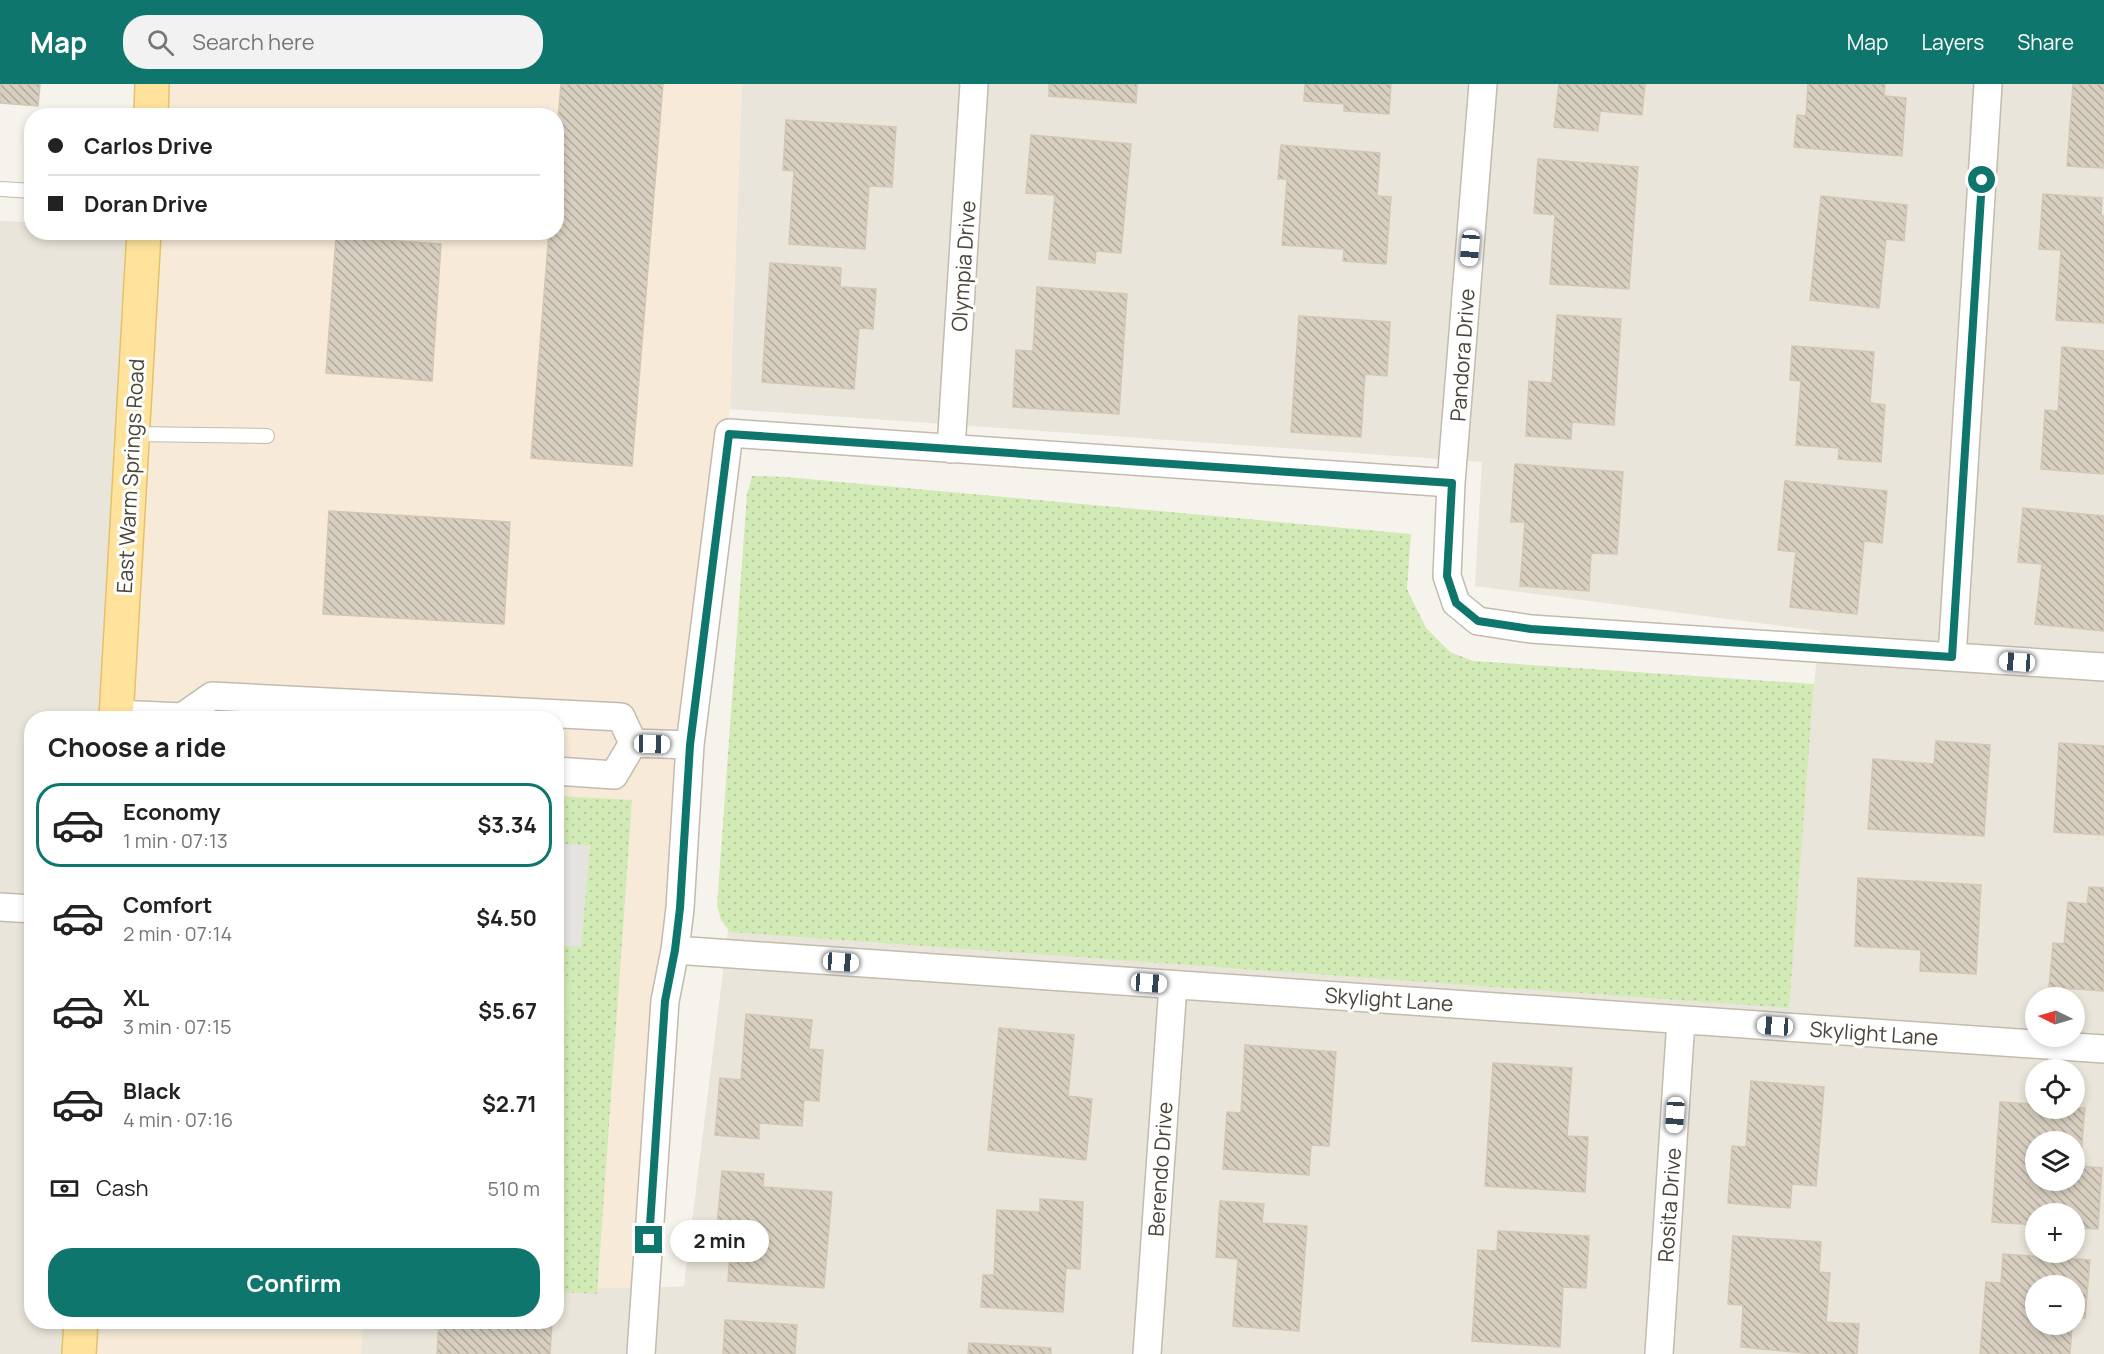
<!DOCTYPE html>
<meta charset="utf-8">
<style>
:root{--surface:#fff;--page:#f2f2f2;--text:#222;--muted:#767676;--line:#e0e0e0;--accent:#0f766e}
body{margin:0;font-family:Manrope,sans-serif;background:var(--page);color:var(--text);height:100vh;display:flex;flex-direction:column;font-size:22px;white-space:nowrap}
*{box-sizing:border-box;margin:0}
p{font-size:20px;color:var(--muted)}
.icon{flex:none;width:33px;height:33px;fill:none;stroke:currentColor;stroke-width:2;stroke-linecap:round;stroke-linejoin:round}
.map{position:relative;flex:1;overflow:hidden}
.sheet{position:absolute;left:24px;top:627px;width:540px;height:618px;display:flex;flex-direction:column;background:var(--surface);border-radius:24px;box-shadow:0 3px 9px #0003}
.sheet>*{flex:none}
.top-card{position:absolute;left:24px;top:24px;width:540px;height:132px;border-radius:24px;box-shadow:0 3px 9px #0003;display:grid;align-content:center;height:132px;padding:0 24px;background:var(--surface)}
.needle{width:39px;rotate:275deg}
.controls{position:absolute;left:2025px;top:903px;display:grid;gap:12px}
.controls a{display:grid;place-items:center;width:60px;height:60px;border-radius:50%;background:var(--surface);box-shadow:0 3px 9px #0003;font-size:30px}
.end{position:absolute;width:27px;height:27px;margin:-14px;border:8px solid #0f766e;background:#fff;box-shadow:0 0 0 3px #fff}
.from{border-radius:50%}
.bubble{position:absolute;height:42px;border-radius:21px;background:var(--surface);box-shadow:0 3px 9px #0003;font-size:20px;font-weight:700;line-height:42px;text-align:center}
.car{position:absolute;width:18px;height:36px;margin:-18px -9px;border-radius:8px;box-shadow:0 0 4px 2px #0007;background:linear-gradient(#fff 24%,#345 0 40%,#fff 0 76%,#345 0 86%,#fff 0)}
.top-card b{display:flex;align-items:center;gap:21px;height:57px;font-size:22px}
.top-card b+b{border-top:2px solid var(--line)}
.top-card i{width:15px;height:15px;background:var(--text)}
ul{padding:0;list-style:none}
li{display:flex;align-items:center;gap:18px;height:84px;margin:0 12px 9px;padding:0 12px;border:3px solid transparent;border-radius:24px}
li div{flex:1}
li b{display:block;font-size:22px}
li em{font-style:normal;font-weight:700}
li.active{border-color:var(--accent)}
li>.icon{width:54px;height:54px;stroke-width:1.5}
h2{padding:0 24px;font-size:27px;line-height:72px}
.pay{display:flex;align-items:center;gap:15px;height:66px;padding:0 24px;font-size:22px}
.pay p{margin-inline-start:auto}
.primary-button{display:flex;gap:12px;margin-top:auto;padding:12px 24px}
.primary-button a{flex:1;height:69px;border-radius:24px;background:var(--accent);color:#fff;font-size:24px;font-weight:700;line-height:69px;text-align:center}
header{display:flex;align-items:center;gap:36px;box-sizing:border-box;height:84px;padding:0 30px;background:var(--accent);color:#fff}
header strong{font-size:28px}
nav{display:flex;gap:33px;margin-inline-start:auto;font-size:21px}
.search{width:420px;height:54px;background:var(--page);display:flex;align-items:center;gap:15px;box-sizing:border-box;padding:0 21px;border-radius:24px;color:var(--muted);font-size:22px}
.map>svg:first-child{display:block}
.residential{fill:#eae5da;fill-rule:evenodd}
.commercial{fill:#f7ead8}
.park{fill:url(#park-dots)}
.pitch{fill:#d2eab5}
.parking{fill:#e5e3e0}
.building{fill:url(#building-back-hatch);stroke:#d3c7b4;stroke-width:1.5;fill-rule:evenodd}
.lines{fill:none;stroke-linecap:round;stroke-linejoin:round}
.service-casing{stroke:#c2bbae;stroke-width:16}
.minor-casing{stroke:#c2bbae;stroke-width:30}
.primary-casing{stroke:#e6c16a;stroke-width:36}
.service{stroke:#fff;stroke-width:14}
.minor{stroke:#fff;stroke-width:27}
.primary{stroke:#ffe39c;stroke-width:33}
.route{stroke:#0f766e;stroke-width:8}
.labels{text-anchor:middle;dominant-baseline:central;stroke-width:6;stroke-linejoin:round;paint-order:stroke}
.street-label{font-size:21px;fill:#4b4439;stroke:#fff}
</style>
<header>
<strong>Map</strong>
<div class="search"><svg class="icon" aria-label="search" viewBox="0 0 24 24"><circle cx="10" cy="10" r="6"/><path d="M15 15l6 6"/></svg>Search here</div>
<nav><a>Map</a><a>Layers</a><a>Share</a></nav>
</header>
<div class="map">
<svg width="2104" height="1270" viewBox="0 0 2104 1270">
<defs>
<pattern id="park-dots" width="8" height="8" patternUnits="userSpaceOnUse" patternTransform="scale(1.5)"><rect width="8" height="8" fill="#d2eab5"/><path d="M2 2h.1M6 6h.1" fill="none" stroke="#b6ca9c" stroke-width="1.8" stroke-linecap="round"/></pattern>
<pattern id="building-back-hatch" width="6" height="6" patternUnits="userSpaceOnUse" patternTransform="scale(1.5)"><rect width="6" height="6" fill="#d8cfc1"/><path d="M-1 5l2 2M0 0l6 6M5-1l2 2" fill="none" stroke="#b1aa9e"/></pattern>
</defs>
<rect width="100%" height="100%" fill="#f6f3ec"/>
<path class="residential" d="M742,0H2104V1270H361L363,1238H556L557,1204H645L684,1202L729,839L1789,913L1814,600L1820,547L1475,502L1482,378L730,325ZM2036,914H2074V952H2036ZM2036,986H2074V1024H2036ZM2036,1058H2074V1096H2036ZM2036,1130H2074V1168H2036ZM2036,1202H2074V1240H2036Z
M0,137L31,138L32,148L144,149L116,634H32V1238H81L79,1270H0Z"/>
<path class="commercial" d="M152,0H742L729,349L645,1204H557L556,634H117L144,149L556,148V32L151,31Z
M81,1238H363L361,1270H79Z"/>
<path class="park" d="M752,392L786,393L1411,450L1407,505L1426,544L1450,568L1473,577L1814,600L1789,924L730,848L721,836L717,821L747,410Z
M557,712L632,716L597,1210L557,1208Z"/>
<path class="pitch" d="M557,892L570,893L557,1071L556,892Z"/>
<path class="parking" d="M556,760L590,761L581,863L557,861Z"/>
<path class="building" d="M0,0H40L38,22L0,19Z
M561,0H663L632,382L531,374L549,148H556V60Z
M1049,0H1137L1136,19L1049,12Z
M1305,0H1391L1389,30L1344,27V20L1304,17Z
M1559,0H1645L1642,31L1600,27L1598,47L1554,43Z
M1808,0H1885L1884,12L1906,14L1902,72L1794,63L1797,31L1806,32Z
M2073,0H2104V84L2067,82Z
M786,36L896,43L892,103L869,102L865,165L789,160L794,87L783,86Z
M1031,51L1131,60L1121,169L1096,167L1095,179L1049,175L1055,111L1026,109Z
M1281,61L1380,69L1377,112L1391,113L1386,180L1343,177L1344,165L1282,161L1287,95H1278Z
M1538,75L1638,83L1629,205L1550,200L1555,131L1534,129Z
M2043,110L2102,114L2101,132H2104V239L2056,236L2061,166L2039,165Z
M1821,112L1907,121L1904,157L1886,155L1879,224L1810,216Z
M336,153L441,160L432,297L326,289Z
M770,179L841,184L840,203L876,205L873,245L859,244L854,305L762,298Z
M1037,203L1127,210L1119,330L1013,323L1016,266L1033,267Z
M1557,231L1621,235L1614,341L1572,338L1571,355L1526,352L1529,297L1552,299Z
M1299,232L1390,238L1387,292L1365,290L1361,353L1291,348Z
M1792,262L1874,268L1870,319L1885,321L1881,378L1838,375L1839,364L1796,361L1801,297L1790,296Z
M2062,263L2104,267V390L2041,385L2045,326L2058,327Z
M1515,380L1623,388L1617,470L1591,469L1589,507L1520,502L1525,438H1511Z
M1785,397L1887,407L1882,459L1864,457L1857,530L1790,523L1796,468L1778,466Z
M2023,424L2104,432V547L2035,540L2042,480L2018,478Z
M329,427L510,438L504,540L323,530Z
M1936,657L1990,661L1984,752L1868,745L1873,675L1934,680Z
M2059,659L2104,662V751L2054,748Z
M1858,794L1981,801L1976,890L1920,887L1921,866L1855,862Z
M2089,803L2104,804V907L2049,903L2053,859L2064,860L2068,818L2087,820Z
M746,930L812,936L809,965L823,966L819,1017L804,1016L802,1042L759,1039V1055L715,1051L720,994L741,996Z
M999,944L1074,951L1068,1012L1092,1015L1086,1076L988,1066Z
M1245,961L1336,968L1329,1062L1311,1061L1309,1091L1223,1085L1227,1028L1241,1029Z
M1493,979L1572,984L1567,1052L1588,1053L1585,1108L1485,1102Z
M1751,997L1824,1003L1816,1102L1792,1100L1790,1124L1728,1119L1732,1062L1746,1063Z
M2000,1018L2036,1020V1024H2085L2080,1082L2102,1084L2098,1145L2074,1144V1130H2036V1141L1992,1138ZM2036,1058H2074V1096H2036Z
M722,1087L764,1090L763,1103L832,1108L824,1204L728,1197L731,1154L716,1153Z
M1040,1115L1083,1118L1080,1185L1066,1184L1063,1228L981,1223L983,1191H994L997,1126L1040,1128Z
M1220,1117L1264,1120L1262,1139L1307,1142L1299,1247L1233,1242L1238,1175L1216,1173Z
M1498,1147L1589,1152L1586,1204L1563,1203L1560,1263L1472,1257L1478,1166L1497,1167Z
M1733,1152L1821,1158L1819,1188L1830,1189L1826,1238L1859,1240L1857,1270H1815L1741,1263L1743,1221L1728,1220Z
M2003,1170L2090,1176L2085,1234L2074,1233V1202H2036V1240H2072L2070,1270H1980L1986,1198L2001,1199Z
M725,1236L797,1241L795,1270H723Z
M439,1238H552L550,1270H437Z
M969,1259L1051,1264V1270H968Z"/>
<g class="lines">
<defs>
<path id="service" d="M2,105L32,107
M133,350L267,352"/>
<path id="minor" d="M1483,0L1451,399L1447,492L1456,519L1478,537L1531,545L2104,583
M951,365L974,0
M1952,573L1988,0
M116,630L182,633L212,612L621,633L633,659
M633,659L690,661
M556,687L614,691L633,659
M0,823L32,825
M675,866L2104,965
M641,1270L665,917L675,866L680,824L690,661L729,349L1451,399
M1147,1270L1173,901
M1659,1270L1681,936"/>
<path id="primary" d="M151,32L152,0
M116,634L144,148
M79,1270L81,1238"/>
</defs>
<use href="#service" class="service-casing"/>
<use href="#minor" class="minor-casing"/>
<use href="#primary" class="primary-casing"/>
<use href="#service" class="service"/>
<use href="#minor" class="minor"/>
<use href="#primary" class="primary"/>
</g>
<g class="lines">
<path class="route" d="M649,1156L665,917L675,866L680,824L690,661L729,350L1452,399L1447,492L1456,519L1478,537L1531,545L1952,573L1982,96"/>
</g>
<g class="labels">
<g class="street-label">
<text transform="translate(963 182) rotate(-86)">Olympia Drive</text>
<text transform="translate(1462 271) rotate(-86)">Pandora Drive</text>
<text transform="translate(130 392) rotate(-87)">East Warm Springs Road</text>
<text transform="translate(1389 915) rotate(4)">Skylight Lane</text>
<text transform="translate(1874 949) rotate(4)">Skylight Lane</text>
<text transform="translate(1160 1085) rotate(-86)">Berendo Drive</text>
<text transform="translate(1669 1121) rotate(-86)">Rosita Drive</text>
</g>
</g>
</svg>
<div class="controls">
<a><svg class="needle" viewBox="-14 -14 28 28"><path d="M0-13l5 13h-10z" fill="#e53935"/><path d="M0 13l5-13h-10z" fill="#767676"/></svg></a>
<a><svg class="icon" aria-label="locate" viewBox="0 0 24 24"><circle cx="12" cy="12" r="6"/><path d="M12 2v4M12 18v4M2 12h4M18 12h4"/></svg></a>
<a><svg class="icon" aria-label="layers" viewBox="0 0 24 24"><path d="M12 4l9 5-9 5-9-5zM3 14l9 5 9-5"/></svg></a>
<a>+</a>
<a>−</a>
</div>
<i class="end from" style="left:1982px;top:96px"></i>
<i class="end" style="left:649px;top:1156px"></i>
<div class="bubble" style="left:670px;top:1136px;width:99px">2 min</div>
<i class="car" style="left:1470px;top:164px;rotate:185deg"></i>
<i class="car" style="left:2017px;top:578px;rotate:274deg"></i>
<i class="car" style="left:652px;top:660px;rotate:91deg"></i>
<i class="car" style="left:841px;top:878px;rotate:94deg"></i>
<i class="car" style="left:1149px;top:899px;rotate:94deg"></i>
<i class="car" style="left:1775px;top:942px;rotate:274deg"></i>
<i class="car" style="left:1675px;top:1031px;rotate:184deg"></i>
<div class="top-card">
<b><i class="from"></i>Carlos Drive</b>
<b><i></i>Doran Drive</b>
</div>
<section class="sheet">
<h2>Choose a ride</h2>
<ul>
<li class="active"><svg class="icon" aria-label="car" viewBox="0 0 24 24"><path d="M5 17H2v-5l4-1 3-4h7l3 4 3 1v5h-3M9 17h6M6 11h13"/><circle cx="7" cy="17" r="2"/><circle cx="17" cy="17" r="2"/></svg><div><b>Economy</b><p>1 min · 07:13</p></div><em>$3.34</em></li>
<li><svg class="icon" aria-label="car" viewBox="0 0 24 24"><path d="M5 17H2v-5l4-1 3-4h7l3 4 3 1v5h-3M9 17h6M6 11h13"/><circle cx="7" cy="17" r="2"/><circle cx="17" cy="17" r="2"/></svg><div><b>Comfort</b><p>2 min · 07:14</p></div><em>$4.50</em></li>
<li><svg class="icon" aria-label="car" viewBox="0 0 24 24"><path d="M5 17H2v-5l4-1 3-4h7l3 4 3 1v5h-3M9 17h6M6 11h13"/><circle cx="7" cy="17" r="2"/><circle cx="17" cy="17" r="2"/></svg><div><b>XL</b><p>3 min · 07:15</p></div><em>$5.67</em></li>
<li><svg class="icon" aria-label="car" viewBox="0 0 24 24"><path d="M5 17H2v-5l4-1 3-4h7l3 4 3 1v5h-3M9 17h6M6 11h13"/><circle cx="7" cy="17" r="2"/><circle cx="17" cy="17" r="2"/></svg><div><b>Black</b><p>4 min · 07:16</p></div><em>$2.71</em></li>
</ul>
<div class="pay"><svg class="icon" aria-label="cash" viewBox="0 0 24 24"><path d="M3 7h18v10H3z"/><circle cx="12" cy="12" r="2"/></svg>Cash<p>510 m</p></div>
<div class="primary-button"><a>Confirm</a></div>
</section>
</div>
